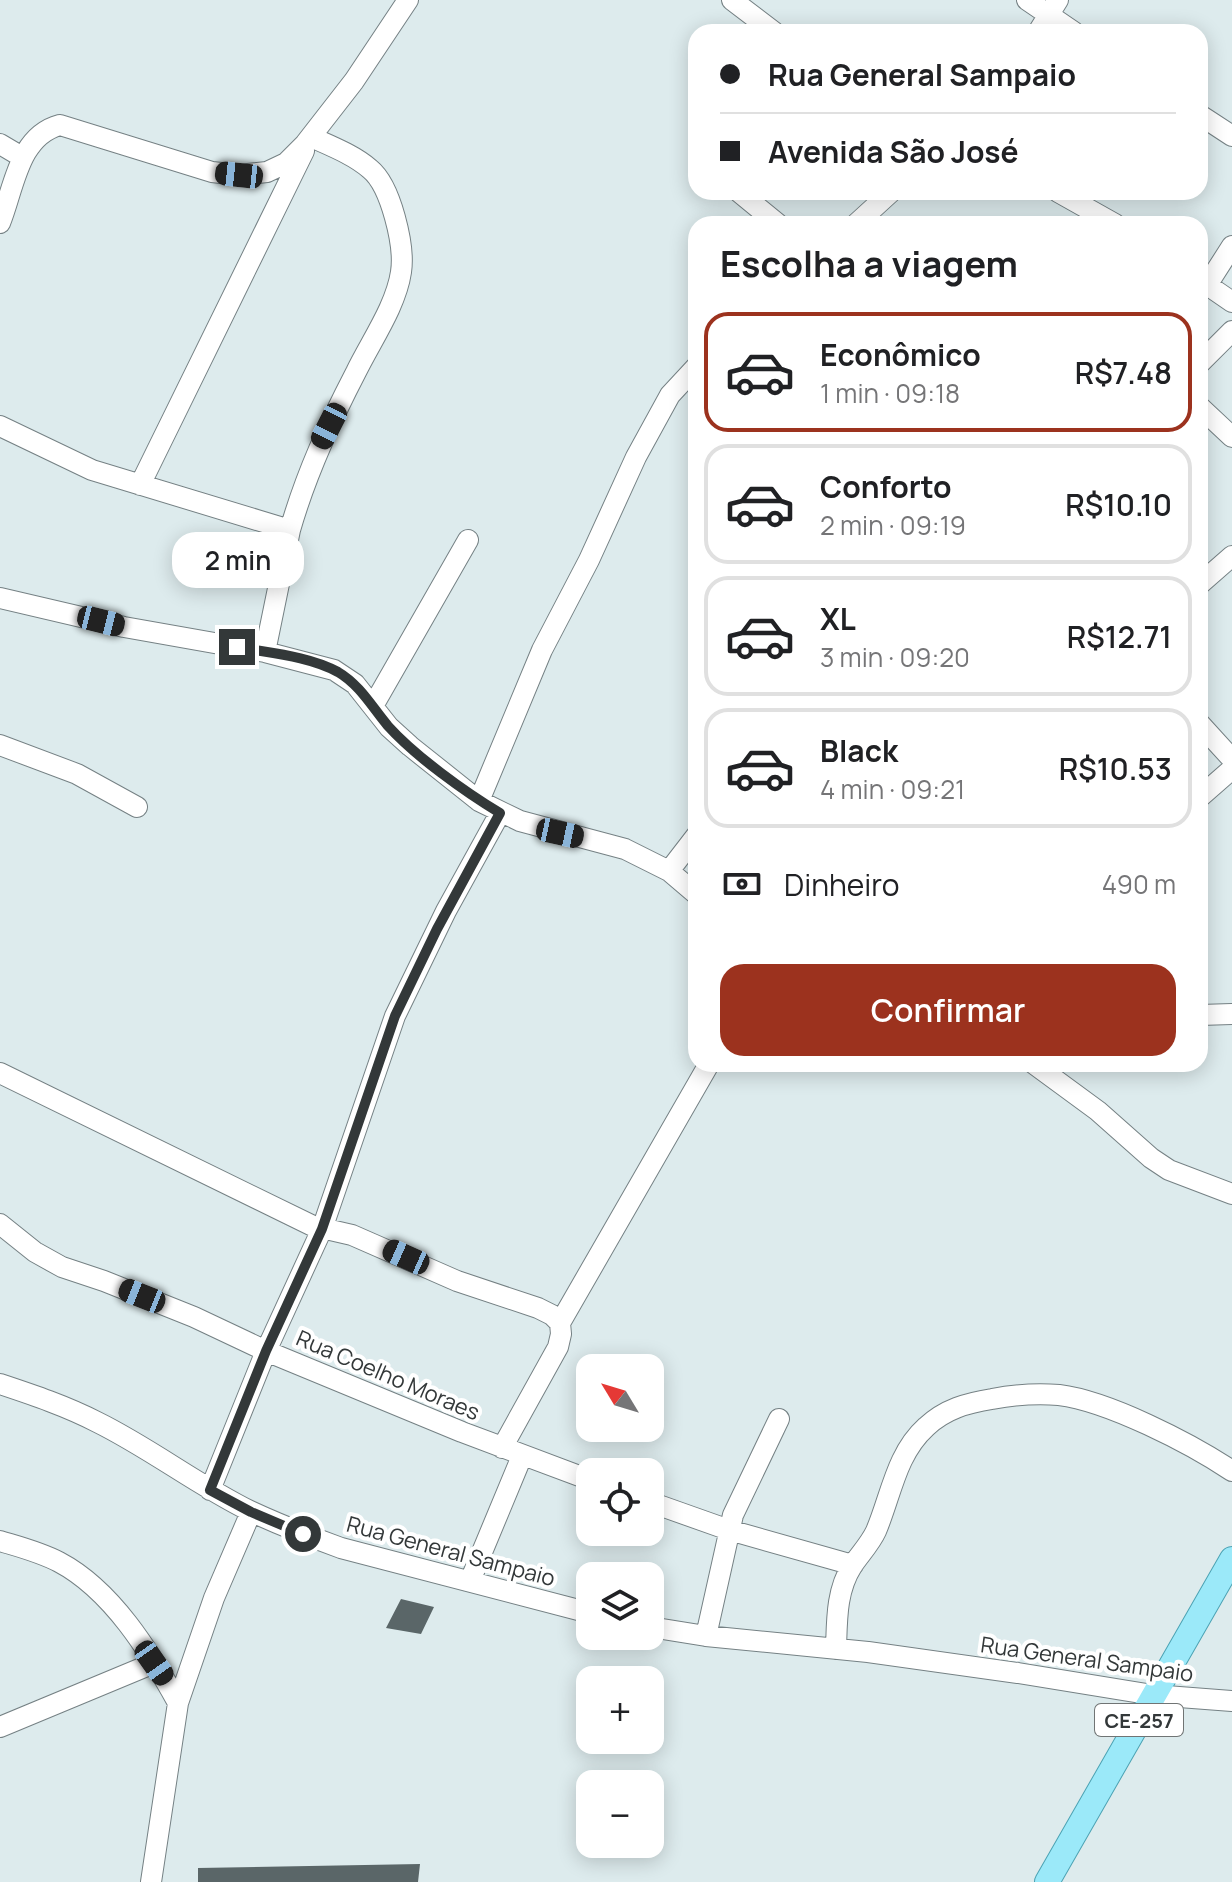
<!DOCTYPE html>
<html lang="pt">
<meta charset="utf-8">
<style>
:root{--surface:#fff;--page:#f6f6f6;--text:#202124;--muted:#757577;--line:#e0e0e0;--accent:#9c321e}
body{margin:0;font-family:Manrope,sans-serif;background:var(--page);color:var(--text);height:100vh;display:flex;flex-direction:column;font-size:30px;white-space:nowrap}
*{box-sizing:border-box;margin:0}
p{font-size:26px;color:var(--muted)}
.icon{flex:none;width:44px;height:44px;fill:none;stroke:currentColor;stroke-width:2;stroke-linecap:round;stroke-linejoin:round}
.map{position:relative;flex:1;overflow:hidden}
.sheet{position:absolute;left:688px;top:216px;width:520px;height:856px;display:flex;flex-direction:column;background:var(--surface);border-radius:24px;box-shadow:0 4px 20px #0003}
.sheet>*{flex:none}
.banner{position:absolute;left:688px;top:24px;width:520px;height:176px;border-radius:24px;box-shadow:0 4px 20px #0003;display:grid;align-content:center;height:176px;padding:0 32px;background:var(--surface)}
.needle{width:52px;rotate:308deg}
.buttons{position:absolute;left:576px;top:1354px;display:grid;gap:16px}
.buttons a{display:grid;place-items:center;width:88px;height:88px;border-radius:16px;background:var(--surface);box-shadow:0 4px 20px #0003;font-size:40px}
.end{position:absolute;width:36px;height:36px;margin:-18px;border:10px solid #333839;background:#fff;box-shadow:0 0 0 4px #fff}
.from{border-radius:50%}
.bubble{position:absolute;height:56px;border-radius:24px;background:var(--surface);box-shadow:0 4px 20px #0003;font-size:26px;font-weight:600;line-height:56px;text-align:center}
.car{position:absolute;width:24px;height:48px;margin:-24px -12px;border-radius:10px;box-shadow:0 0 6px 2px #0007;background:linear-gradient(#222 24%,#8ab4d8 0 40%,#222 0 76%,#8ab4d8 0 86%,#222 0)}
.banner b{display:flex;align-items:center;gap:28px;height:76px;font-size:30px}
.banner b+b{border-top:2px solid var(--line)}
.banner i{width:20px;height:20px;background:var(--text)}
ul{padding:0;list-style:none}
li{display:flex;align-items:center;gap:24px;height:120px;margin:0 16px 12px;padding:0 16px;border:4px solid var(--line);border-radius:24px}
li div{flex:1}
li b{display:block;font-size:30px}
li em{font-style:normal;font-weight:600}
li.selected{border-color:var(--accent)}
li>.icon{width:72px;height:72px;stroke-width:1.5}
h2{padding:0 32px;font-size:36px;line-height:96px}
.pay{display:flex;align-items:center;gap:20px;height:88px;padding:0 32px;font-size:30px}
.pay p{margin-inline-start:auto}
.cta{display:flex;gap:16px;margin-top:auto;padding:16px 32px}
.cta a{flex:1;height:92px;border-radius:24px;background:var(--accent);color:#fff;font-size:32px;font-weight:600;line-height:92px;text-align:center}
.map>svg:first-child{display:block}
.building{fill:#5a6668}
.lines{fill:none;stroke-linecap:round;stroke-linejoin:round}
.minor-casing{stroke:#758184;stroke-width:22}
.major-casing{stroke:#4ca2b3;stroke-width:26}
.minor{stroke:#fff;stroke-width:20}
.major{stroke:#9be9f9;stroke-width:24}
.route{stroke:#333839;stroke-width:10}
.labels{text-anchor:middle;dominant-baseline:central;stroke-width:8;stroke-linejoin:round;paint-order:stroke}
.shield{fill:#fff;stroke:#707474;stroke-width:2}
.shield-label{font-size:20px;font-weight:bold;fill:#333839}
.street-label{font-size:22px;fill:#333839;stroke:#fff}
</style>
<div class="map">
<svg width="1232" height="1882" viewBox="0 0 1232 1882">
<rect width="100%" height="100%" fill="#ddebed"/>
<path class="building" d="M401,1599L434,1607L421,1634L386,1628Z
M420,1864L418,1882H198V1868Z"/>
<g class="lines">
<defs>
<path id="minor" d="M732,0L774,32
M1027,0L1074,32
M1038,32L1058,0
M1200,115L1232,136
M0,144L22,157
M739,192L778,224
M1058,192L1115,224
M0,223C14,189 18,136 60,125L212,172L239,175L267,172L286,163L305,144L354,81L408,0
M856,224L891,192
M1200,280L1232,302
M1207,285L1232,246
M1200,363L1232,331
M1200,407L1232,437
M0,426L92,470L290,530L265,652
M140,485L304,151
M290,530C306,474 329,424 356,372C371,341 396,306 401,272C405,246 391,186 370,169C354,155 331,146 311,137
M1200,584L1232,556
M0,598L124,627L265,652L334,670L355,684L389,727L410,746L479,801L520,821L625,849L669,871L696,894
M373,706L468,540
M1200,724L1232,759
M0,745L77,774L137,807
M1200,797L1232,769
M479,801L542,650L589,560L636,457L670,395L696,367
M669,871L696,836
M1200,1015L1232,1014
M1034,1064L1098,1111L1151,1158L1169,1170L1232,1194
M0,1073L313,1226L352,1235L457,1281L538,1308L552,1315L560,1323L561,1334L558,1347L502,1448
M0,1224L35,1252L62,1267L104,1281L194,1317L266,1351L462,1432L590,1480
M560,1323L709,1064
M0,1384C33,1395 66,1406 97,1422C150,1448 197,1485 250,1511C280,1525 311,1537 341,1548L590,1613
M210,1490L266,1351L322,1229L395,1016L446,911L500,813
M650,1502L729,1530L853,1565
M0,1541C20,1547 40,1552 59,1562C112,1590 150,1652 178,1703
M470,1581L522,1456
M650,1627L706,1636L868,1652L1018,1673L1153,1695L1232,1701
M706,1636L733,1515L779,1419
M836,1649C837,1621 836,1591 852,1566C860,1554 870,1544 876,1531C891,1496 896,1454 926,1427C945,1409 967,1403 992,1399C1013,1395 1037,1393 1059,1395C1108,1401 1190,1443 1232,1471
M0,1727L154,1663
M151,1882L178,1703L214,1598L251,1512"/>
<path id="major" d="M1047,1882L1232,1559"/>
</defs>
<use href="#minor" class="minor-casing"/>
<use href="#major" class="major-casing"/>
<use href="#minor" class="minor"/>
<use href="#major" class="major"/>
</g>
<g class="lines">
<path class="route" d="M237,647C269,653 309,656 338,672C360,685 372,707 388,726C415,756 465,792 500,813L437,929L395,1016L322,1229L266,1351L210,1490L251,1512L303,1534"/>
</g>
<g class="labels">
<rect class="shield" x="1095" y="1704" width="88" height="32" rx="6"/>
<g class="shield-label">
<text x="1139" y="1720">CE-257</text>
</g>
<g class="street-label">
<text transform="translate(388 1375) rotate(23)">Rua Coelho Moraes</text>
<text transform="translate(451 1551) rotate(15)">Rua General Sampaio</text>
<text transform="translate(1087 1659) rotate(8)">Rua General Sampaio</text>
</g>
</g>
</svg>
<div class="buttons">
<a><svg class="needle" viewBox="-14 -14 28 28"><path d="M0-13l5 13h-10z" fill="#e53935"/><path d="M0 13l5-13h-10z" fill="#757577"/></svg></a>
<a><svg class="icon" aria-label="locate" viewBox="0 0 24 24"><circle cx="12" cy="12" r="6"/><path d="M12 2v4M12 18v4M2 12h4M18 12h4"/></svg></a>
<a><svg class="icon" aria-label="layers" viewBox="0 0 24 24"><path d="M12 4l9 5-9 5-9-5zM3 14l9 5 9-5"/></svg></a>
<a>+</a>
<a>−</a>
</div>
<i class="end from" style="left:303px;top:1534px"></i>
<i class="end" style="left:237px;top:647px"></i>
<div class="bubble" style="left:172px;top:532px;width:132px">2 min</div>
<i class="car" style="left:239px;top:175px;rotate:276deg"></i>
<i class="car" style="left:329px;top:426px;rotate:207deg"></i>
<i class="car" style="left:101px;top:621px;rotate:104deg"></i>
<i class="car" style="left:560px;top:833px;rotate:102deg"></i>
<i class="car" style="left:406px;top:1257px;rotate:294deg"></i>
<i class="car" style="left:142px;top:1296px;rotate:292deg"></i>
<i class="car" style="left:154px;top:1663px;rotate:145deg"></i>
<div class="banner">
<b><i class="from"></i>Rua General Sampaio</b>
<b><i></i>Avenida São José</b>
</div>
<section class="sheet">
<h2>Escolha a viagem</h2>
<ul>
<li class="selected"><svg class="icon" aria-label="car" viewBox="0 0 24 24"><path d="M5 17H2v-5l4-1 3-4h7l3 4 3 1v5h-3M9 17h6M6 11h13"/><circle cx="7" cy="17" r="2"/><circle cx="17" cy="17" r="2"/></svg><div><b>Econômico</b><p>1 min · 09:18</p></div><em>R$7.48</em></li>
<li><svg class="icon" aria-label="car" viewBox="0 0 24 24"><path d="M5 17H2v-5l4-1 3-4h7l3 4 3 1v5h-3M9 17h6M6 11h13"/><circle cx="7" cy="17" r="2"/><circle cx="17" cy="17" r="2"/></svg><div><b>Conforto</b><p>2 min · 09:19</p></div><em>R$10.10</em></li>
<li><svg class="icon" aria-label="car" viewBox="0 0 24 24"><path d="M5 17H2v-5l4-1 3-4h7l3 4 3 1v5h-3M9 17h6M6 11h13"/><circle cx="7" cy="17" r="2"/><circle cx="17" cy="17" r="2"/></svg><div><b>XL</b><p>3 min · 09:20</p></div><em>R$12.71</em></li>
<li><svg class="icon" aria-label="car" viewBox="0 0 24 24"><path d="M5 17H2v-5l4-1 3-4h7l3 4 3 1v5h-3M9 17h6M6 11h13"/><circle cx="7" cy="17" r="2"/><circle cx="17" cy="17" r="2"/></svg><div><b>Black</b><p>4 min · 09:21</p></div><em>R$10.53</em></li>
</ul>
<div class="pay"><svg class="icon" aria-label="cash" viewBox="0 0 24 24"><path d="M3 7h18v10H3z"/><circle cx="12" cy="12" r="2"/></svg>Dinheiro<p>490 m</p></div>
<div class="cta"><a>Confirmar</a></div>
</section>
</div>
